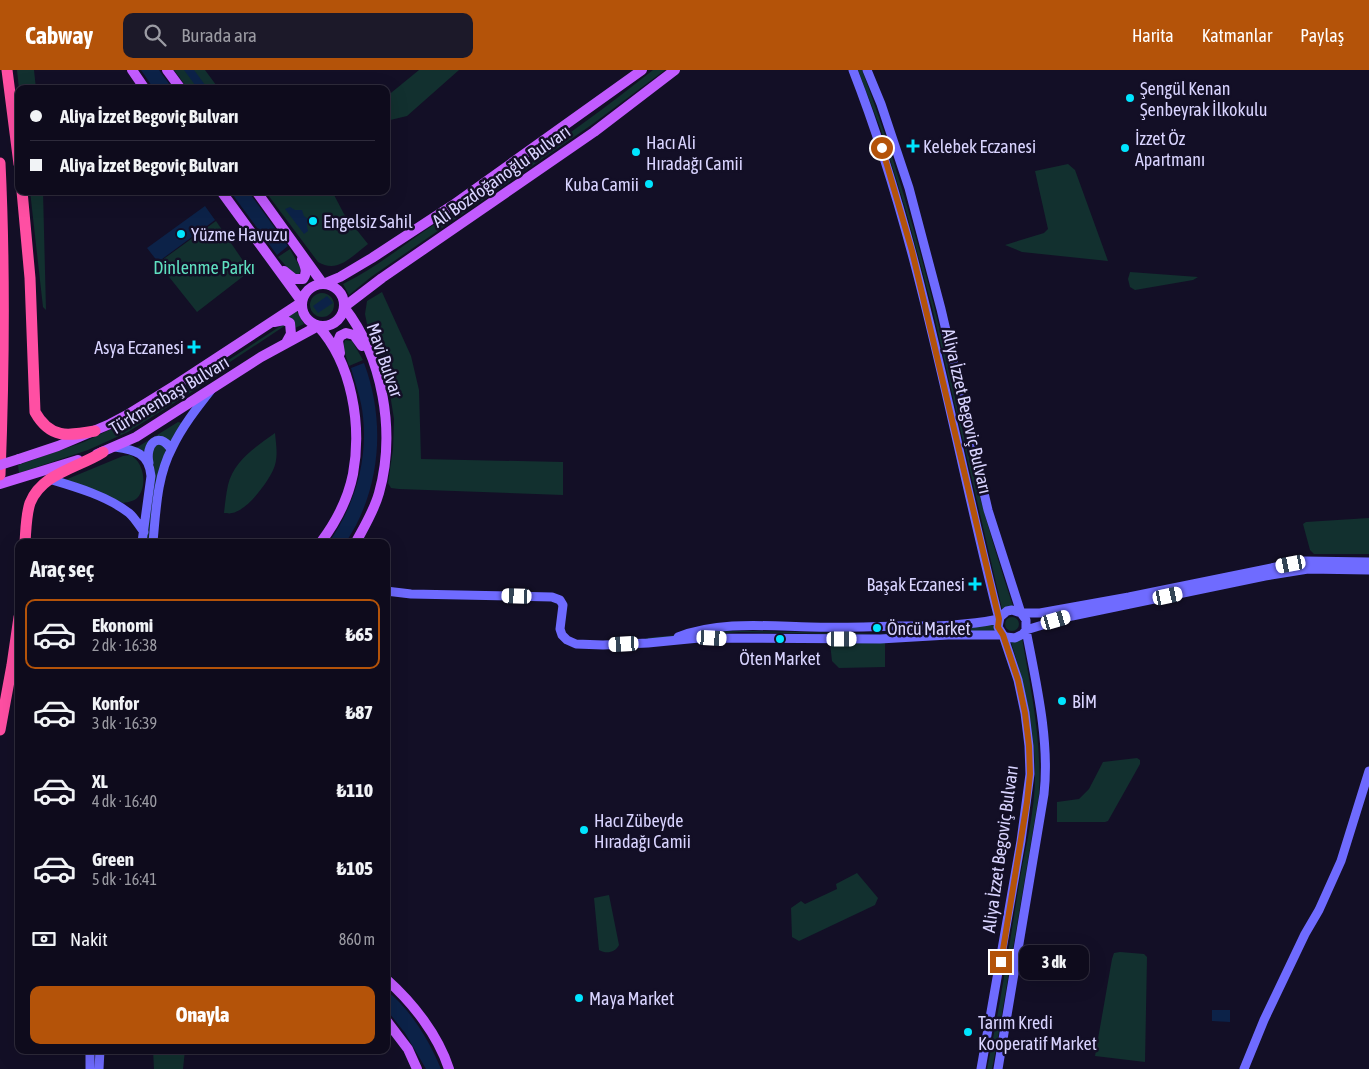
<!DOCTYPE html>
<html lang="tr">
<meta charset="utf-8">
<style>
:root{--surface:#0e0b1c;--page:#1c1929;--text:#f1f3f6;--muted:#9b9ba3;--line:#2e2b3b;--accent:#b45309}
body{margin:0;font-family:"Asap Condensed",sans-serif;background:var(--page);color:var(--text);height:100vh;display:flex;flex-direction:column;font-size:19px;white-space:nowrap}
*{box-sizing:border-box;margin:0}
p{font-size:16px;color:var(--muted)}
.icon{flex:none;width:28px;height:28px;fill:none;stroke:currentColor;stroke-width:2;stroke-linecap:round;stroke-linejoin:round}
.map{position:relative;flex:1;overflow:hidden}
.sheet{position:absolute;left:15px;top:469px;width:375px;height:515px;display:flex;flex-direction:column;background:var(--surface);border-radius:10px;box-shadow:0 5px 20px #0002,0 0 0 1px var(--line)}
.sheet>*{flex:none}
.guide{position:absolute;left:15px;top:15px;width:375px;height:110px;border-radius:10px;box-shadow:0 5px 20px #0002,0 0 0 1px var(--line);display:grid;align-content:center;height:110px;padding:0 15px;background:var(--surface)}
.end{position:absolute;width:22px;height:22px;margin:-11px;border:6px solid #b45309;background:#fff;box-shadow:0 0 0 2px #fff}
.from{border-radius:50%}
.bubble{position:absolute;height:35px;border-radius:10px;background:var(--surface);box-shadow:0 5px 20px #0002,0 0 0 1px var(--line);font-size:16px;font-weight:800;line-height:35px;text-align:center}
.car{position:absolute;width:15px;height:30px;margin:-15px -8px;border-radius:6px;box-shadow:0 0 4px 1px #0007;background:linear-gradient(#fff 24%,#345 0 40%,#fff 0 76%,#345 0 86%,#fff 0)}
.guide b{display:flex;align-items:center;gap:18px;height:48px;font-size:19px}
.guide b+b{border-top:1px solid var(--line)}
.guide i{width:12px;height:12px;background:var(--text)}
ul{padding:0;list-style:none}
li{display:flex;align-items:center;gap:15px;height:70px;margin:0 10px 8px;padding:0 5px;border:2px solid transparent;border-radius:10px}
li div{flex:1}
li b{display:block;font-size:19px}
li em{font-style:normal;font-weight:800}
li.active{border-color:var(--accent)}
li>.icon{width:45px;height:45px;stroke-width:1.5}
h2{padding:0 15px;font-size:22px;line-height:60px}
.pay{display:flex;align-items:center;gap:12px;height:55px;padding:0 15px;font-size:19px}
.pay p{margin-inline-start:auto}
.action{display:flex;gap:10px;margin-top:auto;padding:10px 15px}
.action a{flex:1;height:58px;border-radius:10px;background:var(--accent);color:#fff;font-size:20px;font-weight:800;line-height:58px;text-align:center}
header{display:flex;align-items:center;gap:30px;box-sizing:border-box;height:70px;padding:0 25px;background:var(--accent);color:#fff}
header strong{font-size:24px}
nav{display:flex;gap:28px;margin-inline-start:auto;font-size:18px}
.search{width:350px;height:45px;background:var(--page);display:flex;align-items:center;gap:12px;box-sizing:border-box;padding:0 18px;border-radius:10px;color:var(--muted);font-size:19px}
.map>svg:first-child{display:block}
.green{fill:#12302f}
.water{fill:#0c2248}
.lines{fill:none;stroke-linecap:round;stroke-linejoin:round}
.secondary{stroke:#6f6bff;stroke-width:9}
.primary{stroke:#c25bff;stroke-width:10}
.highway{stroke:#ff4fa3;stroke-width:11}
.primary-bridge{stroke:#c25bff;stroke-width:10}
.route{stroke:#b45309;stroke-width:6}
.poi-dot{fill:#00e5ff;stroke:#130f26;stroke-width:2}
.labels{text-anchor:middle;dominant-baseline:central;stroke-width:5;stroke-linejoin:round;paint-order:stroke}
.poi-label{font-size:18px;fill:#d9d4ff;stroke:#130f26;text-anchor:start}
.street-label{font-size:18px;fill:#d9d4ff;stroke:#130f26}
.park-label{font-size:18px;fill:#5fe0c0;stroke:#130f26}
</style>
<header>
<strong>Cabway</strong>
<div class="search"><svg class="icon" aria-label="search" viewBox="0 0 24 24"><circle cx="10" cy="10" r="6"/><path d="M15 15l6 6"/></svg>Burada ara</div>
<nav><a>Harita</a><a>Katmanlar</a><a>Paylaş</a></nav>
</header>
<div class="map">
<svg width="1369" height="999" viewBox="0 0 1369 999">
<rect width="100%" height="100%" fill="#130f26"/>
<path class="green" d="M17,0H34L36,19H19Z
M174,0H205L219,19H188Z
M419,0H459L407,46L386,51V27Z
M653,0H665L590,56L371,207L349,225L343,214C376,198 404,174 435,154C510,106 584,55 653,0Z
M858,0H862C891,77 914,156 934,236C944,275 952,315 961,354C976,416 993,476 1013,536L1002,539L932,237L906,141L881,60Z
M1068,94L1075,100L1108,191L1022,182L1005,175L1044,163L1048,159L1035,101Z
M30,121H43L46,240L43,237Z
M265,121H332L344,144L368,174C352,186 338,204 318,192Z
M216,151L250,201L197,242L158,193Z
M290,179L301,199L299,204H293L278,187Z
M1130,202L1198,207L1193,210L1135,220L1130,217L1128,209Z
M382,222L411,286L419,320L421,389L563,392V425L399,419L391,418L388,413L393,379L394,349L389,318L382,291L367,254L365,244L367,231Z
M310 235a12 12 0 1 1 24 0a12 12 0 1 1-24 0Z
M296,240L304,254L295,258L288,246Z
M285,253L286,255L230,292L217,306L128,362L88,380L19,403L18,395L84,372L134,348L211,299L227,291Z
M345,270L352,271L363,290L349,296L343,277Z
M178,352L182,353L170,375L157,367C149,372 146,374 144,383L136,378Z
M275,363C276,374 278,384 275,395C271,409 247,441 232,443C229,444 227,443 224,443C225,434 226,424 228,415C234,390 256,377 275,363Z
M158,372L166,379L154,423L148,472H146L150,385Z
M130,385C143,391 147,412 140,424C137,431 129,432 123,433L65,410L123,386Z
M1369,448V484H1314L1310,480L1303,454L1306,452Z
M1005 554a7 7 0 1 1 14 0a7 7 0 1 1-14 0Z
M993,554L995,561L849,564L739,562L646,570V568C677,565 709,561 741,561C824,561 911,569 993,554Z
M1022,568C1031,620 1042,672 1039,725L997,973L992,999H987C1000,936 1010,872 1020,808C1026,775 1035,740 1035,706C1035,660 1025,616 1011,572Z
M830,573H885V597L839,598L832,591Z
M1137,688L1140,690V694L1108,751L1105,752H1057V732L1079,729L1089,719L1103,692Z
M857,803L878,828L875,835L799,871L792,867L791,838L801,831L805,834L837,819L836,814Z
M609,825L619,875C615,883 606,884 599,880L594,828Z
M1120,882L1144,884L1147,887L1145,992L1095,986L1112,889L1114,883Z
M153,980H185L183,999H154Z"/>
<path class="water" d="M141,0H159L173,19H154Z
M184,0H194L208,19H198Z
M230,121H248L288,176L277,185Z
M205,136L215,150L158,192L147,178Z
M290,137L295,140H302L304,146L308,149L307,156L308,161L304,164L285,139Z
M327,226L333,233L318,243L313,236Z
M364,293C386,351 381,420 346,472H329C354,437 368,391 363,347C362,331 355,313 351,298Z
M386,920C411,940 429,970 441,999H426L405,963L386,939Z
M1212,940H1230V952L1212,951Z"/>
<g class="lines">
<path class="secondary" d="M853,0C922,177 952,365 999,549
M867,0L881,34L909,118L941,239L988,440L1021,543L1026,550V560C1036,612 1050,671 1044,724L998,999
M115,377C135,380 149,383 151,406L142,472
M149,393C145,375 158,360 171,379
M49,409C76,417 107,426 129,443C135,448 139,456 144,462
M153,472C156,441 157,406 172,378C182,357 196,339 211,320
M386,521L411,524L552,527L560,530L563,535L560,559L562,565L567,570L576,574L603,575L648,573L699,568L880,569L948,565H1003L1006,567L1015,568L1023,564L1026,560L1072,546L1265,506L1308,499L1369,500
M678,567C719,551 766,556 810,557C840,558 870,557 901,556C934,556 966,556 999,549
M90,980V999
M99,999L100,980
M981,999L1021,771L1030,704L1029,676L1025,643L1018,610L1003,565L998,557L1000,547L1007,541L1012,540L1021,543H1040L1129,527L1305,491L1369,492
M1244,999L1264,950L1305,864L1319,840L1341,791L1369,701"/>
<path class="primary" d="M132,0L145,19
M167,0L181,19
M221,121L302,232
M256,121L323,214
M284,201L294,209H303C308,202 305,196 302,189
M323,214L340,207L372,188L453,135L642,0
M302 235a21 21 0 1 1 42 0a21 21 0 1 1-42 0Z
M344,237L382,208L594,62L675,0
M344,237C383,287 396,362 379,423C374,441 364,457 356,472
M274,252L284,250L290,253L291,264L286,273
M318,256C352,293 362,355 353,404C348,429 336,452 321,472
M340,283L338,271L340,266L346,263L354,265L362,276
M97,384L136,367L261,287L318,256
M19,389L58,376L110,354L127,345L174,316L302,232
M0,414L78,390
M386,909C413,933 438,965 449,999
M386,950L408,979L417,999"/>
<path class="highway" d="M7,0L19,94
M0,93C5,197 4,301 0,405
M22,121L30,208L35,342C50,369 68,366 95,361
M25,472C26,460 26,445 30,433C42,403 78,398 103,382
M0,660L12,595L19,547"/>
<path class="primary-bridge" d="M0,395L19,389"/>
</g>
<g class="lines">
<path class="route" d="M882,78L912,181L999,549L998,557L1003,565L1018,610L1025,643L1029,676L1030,704L1027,732L1001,892"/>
</g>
<g class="poi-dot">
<circle cx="1130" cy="28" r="5"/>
<path d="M910.5 68.5h5v5h5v5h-5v5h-5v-5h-5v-5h5z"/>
<circle cx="1125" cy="78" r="5"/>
<circle cx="636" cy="82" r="5"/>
<circle cx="649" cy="114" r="5"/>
<circle cx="313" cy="151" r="5"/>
<circle cx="181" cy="164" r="5"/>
<path d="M191.5 269.5h5v5h5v5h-5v5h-5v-5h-5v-5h5z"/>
<path d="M972.5 506.5h5v5h5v5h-5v5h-5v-5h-5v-5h5z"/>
<circle cx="877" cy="558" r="5"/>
<circle cx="780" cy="569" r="5"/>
<circle cx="1062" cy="631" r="5"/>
<circle cx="584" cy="760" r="5"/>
<circle cx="579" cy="928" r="5"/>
<circle cx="968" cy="962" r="5"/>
</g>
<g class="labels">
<g class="poi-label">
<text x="1140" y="18">Şengül Kenan<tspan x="1140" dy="21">Şenbeyrak İlkokulu</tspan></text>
<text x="1135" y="68">İzzet Öz<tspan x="1135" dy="21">Apartmanı</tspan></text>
<text x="646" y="72">Hacı Ali<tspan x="646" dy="21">Hıradağı Camii</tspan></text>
<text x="923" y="76">Kelebek Eczanesi</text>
<text x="639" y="114" text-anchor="end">Kuba Camii</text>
<text x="323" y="151">Engelsiz Sahil</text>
<text x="191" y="164">Yüzme Havuzu</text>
<text x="184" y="277" text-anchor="end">Asya Eczanesi</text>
<text x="965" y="514" text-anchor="end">Başak Eczanesi</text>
<text x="887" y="558">Öncü Market</text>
<text x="780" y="588" text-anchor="middle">Öten Market</text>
<text x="1072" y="631">BİM</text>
<text x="594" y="750">Hacı Zübeyde<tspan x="594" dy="21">Hıradağı Camii</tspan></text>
<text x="589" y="928">Maya Market</text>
<text x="978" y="952">Tarım Kredi<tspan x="978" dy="21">Kooperatif Market</tspan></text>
</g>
<g class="street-label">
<text transform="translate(501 106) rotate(-35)">Ali Bozdoğanoğlu Bulvarı</text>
<text transform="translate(385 290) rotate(71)">Mavi Bulvar</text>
<text transform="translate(169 325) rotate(-31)">Türkmenbaşı Bulvarı</text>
<text transform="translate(967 341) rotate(77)">Aliya İzzet Begoviç Bulvarı</text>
<text transform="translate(1000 779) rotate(-82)">Aliya İzzet Begoviç Bulvarı</text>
</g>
<g class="park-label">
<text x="204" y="197">Dinlenme Parkı</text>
</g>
</g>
</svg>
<i class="end from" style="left:882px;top:78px"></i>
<i class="end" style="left:1001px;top:892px"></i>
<div class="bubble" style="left:1019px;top:875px;width:70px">3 dk</div>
<i class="car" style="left:1291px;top:494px;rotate:259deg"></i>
<i class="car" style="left:517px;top:526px;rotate:272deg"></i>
<i class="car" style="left:1168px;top:526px;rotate:78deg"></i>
<i class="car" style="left:1056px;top:550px;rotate:74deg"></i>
<i class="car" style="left:712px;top:568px;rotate:93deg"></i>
<i class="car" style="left:842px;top:569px;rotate:90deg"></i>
<i class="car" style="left:624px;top:574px;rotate:267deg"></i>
<div class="guide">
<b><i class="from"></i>Aliya İzzet Begoviç Bulvarı</b>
<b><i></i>Aliya İzzet Begoviç Bulvarı</b>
</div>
<section class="sheet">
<h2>Araç seç</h2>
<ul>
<li class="active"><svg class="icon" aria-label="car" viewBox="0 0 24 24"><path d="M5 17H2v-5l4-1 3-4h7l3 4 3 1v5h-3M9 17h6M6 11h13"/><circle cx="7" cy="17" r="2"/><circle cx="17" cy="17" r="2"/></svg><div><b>Ekonomi</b><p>2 dk · 16:38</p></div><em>₺65</em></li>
<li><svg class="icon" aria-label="car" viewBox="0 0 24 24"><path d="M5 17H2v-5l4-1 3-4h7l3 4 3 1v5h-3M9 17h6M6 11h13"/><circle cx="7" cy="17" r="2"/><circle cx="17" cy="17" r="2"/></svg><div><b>Konfor</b><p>3 dk · 16:39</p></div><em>₺87</em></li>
<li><svg class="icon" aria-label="car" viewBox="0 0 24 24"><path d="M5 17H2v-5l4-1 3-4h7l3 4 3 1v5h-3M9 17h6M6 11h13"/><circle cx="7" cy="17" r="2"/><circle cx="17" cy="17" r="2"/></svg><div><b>XL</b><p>4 dk · 16:40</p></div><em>₺110</em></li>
<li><svg class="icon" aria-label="car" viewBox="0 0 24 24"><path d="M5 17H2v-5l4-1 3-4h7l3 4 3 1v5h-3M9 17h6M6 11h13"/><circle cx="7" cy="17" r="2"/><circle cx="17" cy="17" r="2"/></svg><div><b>Green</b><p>5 dk · 16:41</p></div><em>₺105</em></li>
</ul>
<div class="pay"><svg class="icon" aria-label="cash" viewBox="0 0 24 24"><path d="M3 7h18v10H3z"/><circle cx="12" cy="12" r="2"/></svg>Nakit<p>860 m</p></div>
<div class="action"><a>Onayla</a></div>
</section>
</div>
